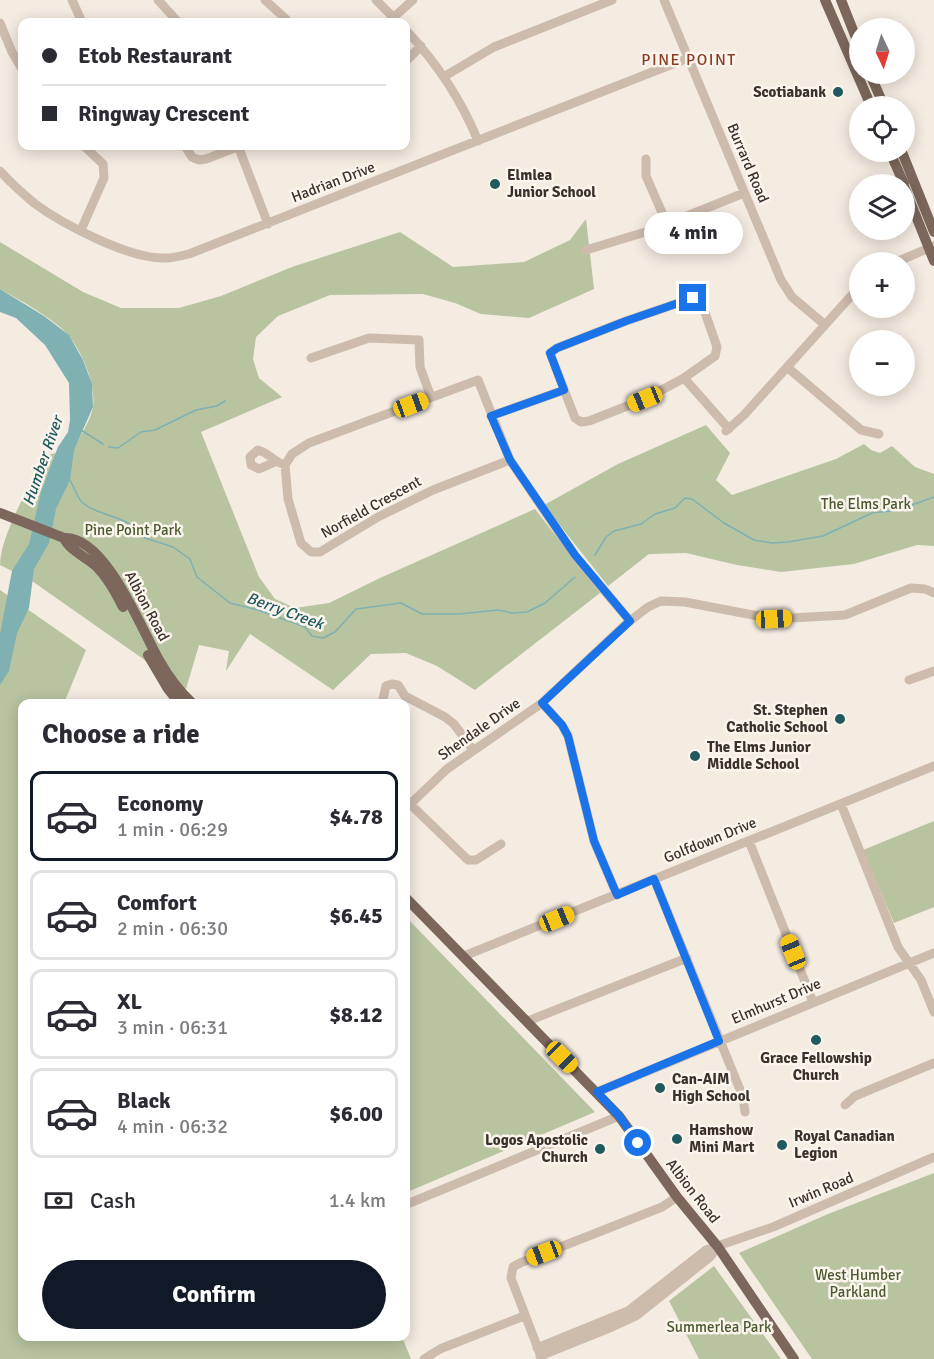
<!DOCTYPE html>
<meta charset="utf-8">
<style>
:root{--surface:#fff;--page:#f7f7f7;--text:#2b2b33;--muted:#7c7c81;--line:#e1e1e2;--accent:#111827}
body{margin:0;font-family:Signika,sans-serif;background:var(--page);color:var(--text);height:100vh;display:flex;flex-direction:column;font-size:22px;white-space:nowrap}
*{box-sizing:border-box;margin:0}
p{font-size:20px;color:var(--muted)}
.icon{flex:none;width:33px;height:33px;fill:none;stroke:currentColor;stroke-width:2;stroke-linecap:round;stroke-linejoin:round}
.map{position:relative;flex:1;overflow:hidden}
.side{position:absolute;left:18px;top:699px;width:392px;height:642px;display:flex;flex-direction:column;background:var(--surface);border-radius:12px;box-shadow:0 3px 15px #0003}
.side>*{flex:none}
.hud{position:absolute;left:18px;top:18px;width:392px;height:132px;border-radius:12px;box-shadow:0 3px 15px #0003;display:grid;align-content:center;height:132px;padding:0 24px;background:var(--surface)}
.needle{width:39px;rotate:176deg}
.controls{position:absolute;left:849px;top:18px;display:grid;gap:12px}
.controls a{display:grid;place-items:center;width:66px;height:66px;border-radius:50%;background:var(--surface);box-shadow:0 3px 15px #0003;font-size:30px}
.end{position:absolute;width:27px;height:27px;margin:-14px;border:8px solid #1a73e8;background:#fff;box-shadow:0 0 0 3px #fff}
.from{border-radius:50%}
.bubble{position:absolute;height:42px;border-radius:21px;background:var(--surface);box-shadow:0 3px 15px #0003;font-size:20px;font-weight:700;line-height:42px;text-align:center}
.car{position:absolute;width:18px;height:36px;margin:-18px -9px;border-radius:8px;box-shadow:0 0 4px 2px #0007;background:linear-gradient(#f5c518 24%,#345 0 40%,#f5c518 0 76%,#345 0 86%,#f5c518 0)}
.hud b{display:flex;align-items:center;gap:21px;height:57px;font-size:22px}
.hud b+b{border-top:2px solid var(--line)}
.hud i{width:15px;height:15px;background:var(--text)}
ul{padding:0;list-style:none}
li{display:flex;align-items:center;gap:18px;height:90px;margin:0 12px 9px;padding:0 12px;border:3px solid var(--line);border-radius:12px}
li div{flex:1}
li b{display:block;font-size:22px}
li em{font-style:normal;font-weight:700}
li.on{border-color:var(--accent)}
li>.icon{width:54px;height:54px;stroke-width:1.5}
h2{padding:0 24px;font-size:27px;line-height:72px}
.pay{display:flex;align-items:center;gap:15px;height:66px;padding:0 24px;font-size:22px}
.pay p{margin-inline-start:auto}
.button{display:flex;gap:12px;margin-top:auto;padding:12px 24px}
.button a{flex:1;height:69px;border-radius:36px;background:var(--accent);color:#fff;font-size:24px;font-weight:700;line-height:69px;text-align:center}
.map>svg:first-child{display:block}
.green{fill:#b8c4a0}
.water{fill:#7fb0b2}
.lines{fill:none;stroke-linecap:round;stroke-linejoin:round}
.stream{stroke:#7fb0b2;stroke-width:1.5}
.minor{stroke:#cdbbac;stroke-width:9}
.major{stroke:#7d675c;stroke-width:10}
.route{stroke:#1a73e8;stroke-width:8}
.poi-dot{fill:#1f5a5e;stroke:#fbf5ee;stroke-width:2}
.labels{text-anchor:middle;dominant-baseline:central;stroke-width:5;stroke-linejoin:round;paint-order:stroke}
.poi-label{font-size:15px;font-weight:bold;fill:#3b302b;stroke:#fbf5ee;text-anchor:start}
.street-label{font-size:15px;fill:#3b302b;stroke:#fbf5ee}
.park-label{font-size:15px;fill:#4a5a2e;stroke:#fbf5ee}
.neighbourhood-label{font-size:16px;letter-spacing:1.5px;fill:#8c3b22;stroke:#fbf5ee}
.water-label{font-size:16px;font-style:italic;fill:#1f5a5e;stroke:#fbf5ee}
</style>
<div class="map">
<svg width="934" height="1359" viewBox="0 0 934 1359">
<rect width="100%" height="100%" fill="#f4ebe1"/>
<path class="green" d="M586,219L594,289L529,318L481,314L455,303L423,294L330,295L278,316L256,337L253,359L259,378L282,397L201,432L259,577L275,599L295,608L329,603L380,578L535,509L600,593L475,690L437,666L406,653L371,654L333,690L250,634L226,671L229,651L199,645L186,689L32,581L0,565C0,536 32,479 48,455L74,449C79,436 91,421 93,407C96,384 83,355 70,337C58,321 18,299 0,289V242L83,292L121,308H179L221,296L292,267L400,232L453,267L524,262L570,240Z
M706,425L730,453L716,480L732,495L836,459L864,444L871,450L880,453L892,446L915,467L934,474V546L917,545L854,564L781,572L737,565L686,553L649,554L608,586L544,505L618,464Z
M0,590L86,650L64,703L22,704V878L20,900L22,907V1336L402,1337L411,1359H0Z
M934,821V907L894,923L863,850Z
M405,916L595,1112L405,1193Z
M934,1173V1359H812L739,1253L828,1214Z
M714,1266L781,1359H699L669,1301Z"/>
<path class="water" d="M0,289L44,316L69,335L83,360L92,384L93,407L74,450L70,480L56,509L49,543L34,569L29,608L17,633L9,671L0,685V634L12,571L29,544L41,492L58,447L68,432L70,420L69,383L45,345L16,318L0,312Z"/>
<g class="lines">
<path class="stream" d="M81,430L103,444
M109,447L118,448L141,432L155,430L196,410L217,406L225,401
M70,480C74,487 78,500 84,504C103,518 129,515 142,537L173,547L190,559L197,577L230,603L258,610L305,627L312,636L323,638L335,632L356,609L401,603L422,614H459L498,610L512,613L527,612L545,603L575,577
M595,555L606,537L614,531L641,524L655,514L675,508L685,498L692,499L724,523L754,540L772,543L788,542L823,536L872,513L898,510L934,497"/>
<path class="minor" d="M72,0L82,22
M158,0L178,22
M265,0L289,22
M376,0L398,22
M664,0L781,280L792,297L824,324
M394,17L413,0
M0,23L12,52L22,69
M405,29C436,62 461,99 478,141
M405,62L421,46
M445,76L494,47L612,0
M185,146L192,157L199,160L206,159L240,146
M238,146L268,224
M646,159V176L667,224
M0,171C11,183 22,193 34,203C62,224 131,260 166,258C173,258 181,256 189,254L688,58
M81,230L104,178L103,164L84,146
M586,250L652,230L744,193
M896,262L934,246
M693,298L701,301L717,347L715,356L684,378L645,399L589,421L581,422L575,418L550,353L557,348L626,321Z
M311,358L369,338L419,340L420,367L431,397
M787,367L861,430L879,434
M684,378L729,429
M491,416L564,390
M726,431L744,415L860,286
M510,460L433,490L378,517L320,552H311L301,543L288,499L285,465L292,454L309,443L478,380L510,460L575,556L630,621
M275,462L259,469L251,465L250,457L258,450C269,453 274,462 285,465
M909,680L934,671
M542,703L562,725L568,736L594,841L617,895
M382,704L386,686L392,684L398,685L405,696L445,717L454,724L473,750
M410,804L468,860H476L501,844
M841,804L898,947L921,980L934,1012
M405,809L447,769L542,703L626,624L648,607L661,601L685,602L774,619L845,615L911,588L925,589L934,593
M749,841L813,1002
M654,879L743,1097L745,1112
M464,956L934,766
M528,1021L687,958
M597,1092L934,953
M845,1105L855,1096L934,1063
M405,1205L619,1116
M537,1348L628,1311L706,1250L773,1227L934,1157
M540,1356L612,1327L636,1316L710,1257L718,1247
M424,1359L440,1349L524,1316
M542,1359L511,1278L513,1267L520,1263L662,1207L677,1197"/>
<path class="major" d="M825,0L871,106
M841,0L860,48
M870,74L884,106
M890,152L904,184
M902,152L934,232
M904,186L934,261
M0,513L64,538C106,536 141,629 159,660C168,676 179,691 193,704
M64,538C69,550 86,557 96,566C108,578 115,592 123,607
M148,655L168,689L180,704
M405,897L619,1116L677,1197L718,1247L794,1359"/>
</g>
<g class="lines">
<path class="route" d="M638,1143L619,1116L597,1092L719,1041L654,879L617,895L594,841L568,736L562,725L542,703L630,621L575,555L510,460L491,416L564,390L550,353L557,348L626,321L693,298"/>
</g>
<g class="poi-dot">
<circle cx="838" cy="92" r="6"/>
<circle cx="495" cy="184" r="6"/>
<circle cx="840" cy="719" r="6"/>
<circle cx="695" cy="756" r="6"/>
<circle cx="816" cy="1040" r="6"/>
<circle cx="660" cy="1088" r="6"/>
<circle cx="677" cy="1139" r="6"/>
<circle cx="782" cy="1145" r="6"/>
<circle cx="600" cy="1149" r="6"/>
</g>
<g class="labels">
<g class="poi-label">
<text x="826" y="92" text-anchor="end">Scotiabank</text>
<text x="507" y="175">Elmlea<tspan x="507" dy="17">Junior School</tspan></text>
<text x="828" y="710" text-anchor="end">St. Stephen<tspan x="828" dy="17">Catholic School</tspan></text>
<text x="707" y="747">The Elms Junior<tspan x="707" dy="17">Middle School</tspan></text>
<text x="816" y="1058" text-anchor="middle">Grace Fellowship<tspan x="816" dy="17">Church</tspan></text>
<text x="672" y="1079">Can-AIM<tspan x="672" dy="17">High School</tspan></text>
<text x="689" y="1130">Hamshow<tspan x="689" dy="17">Mini Mart</tspan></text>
<text x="794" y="1136">Royal Canadian<tspan x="794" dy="17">Legion</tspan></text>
<text x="588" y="1140" text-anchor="end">Logos Apostolic<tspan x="588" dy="17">Church</tspan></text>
</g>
<g class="street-label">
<text transform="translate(748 163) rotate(67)">Burrard Road</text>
<text transform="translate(333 182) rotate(-21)">Hadrian Drive</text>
<text transform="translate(371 507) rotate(-29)">Norfield Crescent</text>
<text transform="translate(147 606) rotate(62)">Albion Road</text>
<text transform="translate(479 729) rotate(-35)">Shendale Drive</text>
<text transform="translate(710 840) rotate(-22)">Golfdown Drive</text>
<text transform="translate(776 1001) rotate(-23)">Elmhurst Drive</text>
<text transform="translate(821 1190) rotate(-23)">Irwin Road</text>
<text transform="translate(693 1191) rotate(52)">Albion Road</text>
</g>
<g class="park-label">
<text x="866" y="504">The Elms Park</text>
<text x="133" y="530">Pine Point Park</text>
<text x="858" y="1275">West Humber<tspan x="858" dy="17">Parkland</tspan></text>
<text x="719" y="1327">Summerlea Park</text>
</g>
<g class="neighbourhood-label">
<text x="689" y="60">PINE POINT</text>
</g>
<g class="water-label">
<text transform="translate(43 461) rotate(-71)">Humber River</text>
<text transform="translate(285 611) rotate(20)">Berry Creek</text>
</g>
</g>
</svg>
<div class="controls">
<a><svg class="needle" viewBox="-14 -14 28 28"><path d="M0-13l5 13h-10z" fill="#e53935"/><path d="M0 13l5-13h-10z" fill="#7c7c81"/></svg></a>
<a><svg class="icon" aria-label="locate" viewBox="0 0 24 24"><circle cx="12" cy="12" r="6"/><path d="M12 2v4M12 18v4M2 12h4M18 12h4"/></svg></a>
<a><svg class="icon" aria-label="layers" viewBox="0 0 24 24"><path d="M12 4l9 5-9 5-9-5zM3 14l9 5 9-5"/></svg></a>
<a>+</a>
<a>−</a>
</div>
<i class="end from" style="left:638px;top:1143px"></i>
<i class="end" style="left:693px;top:298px"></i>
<div class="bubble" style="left:644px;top:212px;width:99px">4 min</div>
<i class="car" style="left:645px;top:399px;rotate:248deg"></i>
<i class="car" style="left:411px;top:405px;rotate:70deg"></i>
<i class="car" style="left:774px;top:619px;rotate:87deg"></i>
<i class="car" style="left:557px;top:919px;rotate:68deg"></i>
<i class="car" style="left:793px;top:952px;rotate:338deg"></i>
<i class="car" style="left:562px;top:1057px;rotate:135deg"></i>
<i class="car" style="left:544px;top:1253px;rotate:249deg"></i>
<div class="hud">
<b><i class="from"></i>Etob Restaurant</b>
<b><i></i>Ringway Crescent</b>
</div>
<section class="side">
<h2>Choose a ride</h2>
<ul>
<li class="on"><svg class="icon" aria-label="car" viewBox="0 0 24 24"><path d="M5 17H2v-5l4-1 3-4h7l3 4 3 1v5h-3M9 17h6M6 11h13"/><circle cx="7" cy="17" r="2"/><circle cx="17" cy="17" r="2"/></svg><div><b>Economy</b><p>1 min · 06:29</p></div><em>$4.78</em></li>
<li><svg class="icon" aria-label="car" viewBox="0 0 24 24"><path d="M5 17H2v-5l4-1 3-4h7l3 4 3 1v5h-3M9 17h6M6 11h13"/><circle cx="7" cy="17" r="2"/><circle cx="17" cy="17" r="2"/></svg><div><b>Comfort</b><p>2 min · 06:30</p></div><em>$6.45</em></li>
<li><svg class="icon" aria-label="car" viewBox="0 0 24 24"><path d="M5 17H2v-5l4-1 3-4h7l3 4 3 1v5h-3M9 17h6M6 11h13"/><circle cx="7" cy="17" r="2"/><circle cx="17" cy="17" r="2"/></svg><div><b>XL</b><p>3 min · 06:31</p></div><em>$8.12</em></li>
<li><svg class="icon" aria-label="car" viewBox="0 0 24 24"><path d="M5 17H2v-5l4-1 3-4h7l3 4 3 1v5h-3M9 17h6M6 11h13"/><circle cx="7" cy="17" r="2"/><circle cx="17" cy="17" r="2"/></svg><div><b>Black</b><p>4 min · 06:32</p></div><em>$6.00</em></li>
</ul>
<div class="pay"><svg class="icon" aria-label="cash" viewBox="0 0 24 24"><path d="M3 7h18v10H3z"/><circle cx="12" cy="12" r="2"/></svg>Cash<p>1.4 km</p></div>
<div class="button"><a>Confirm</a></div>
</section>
</div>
